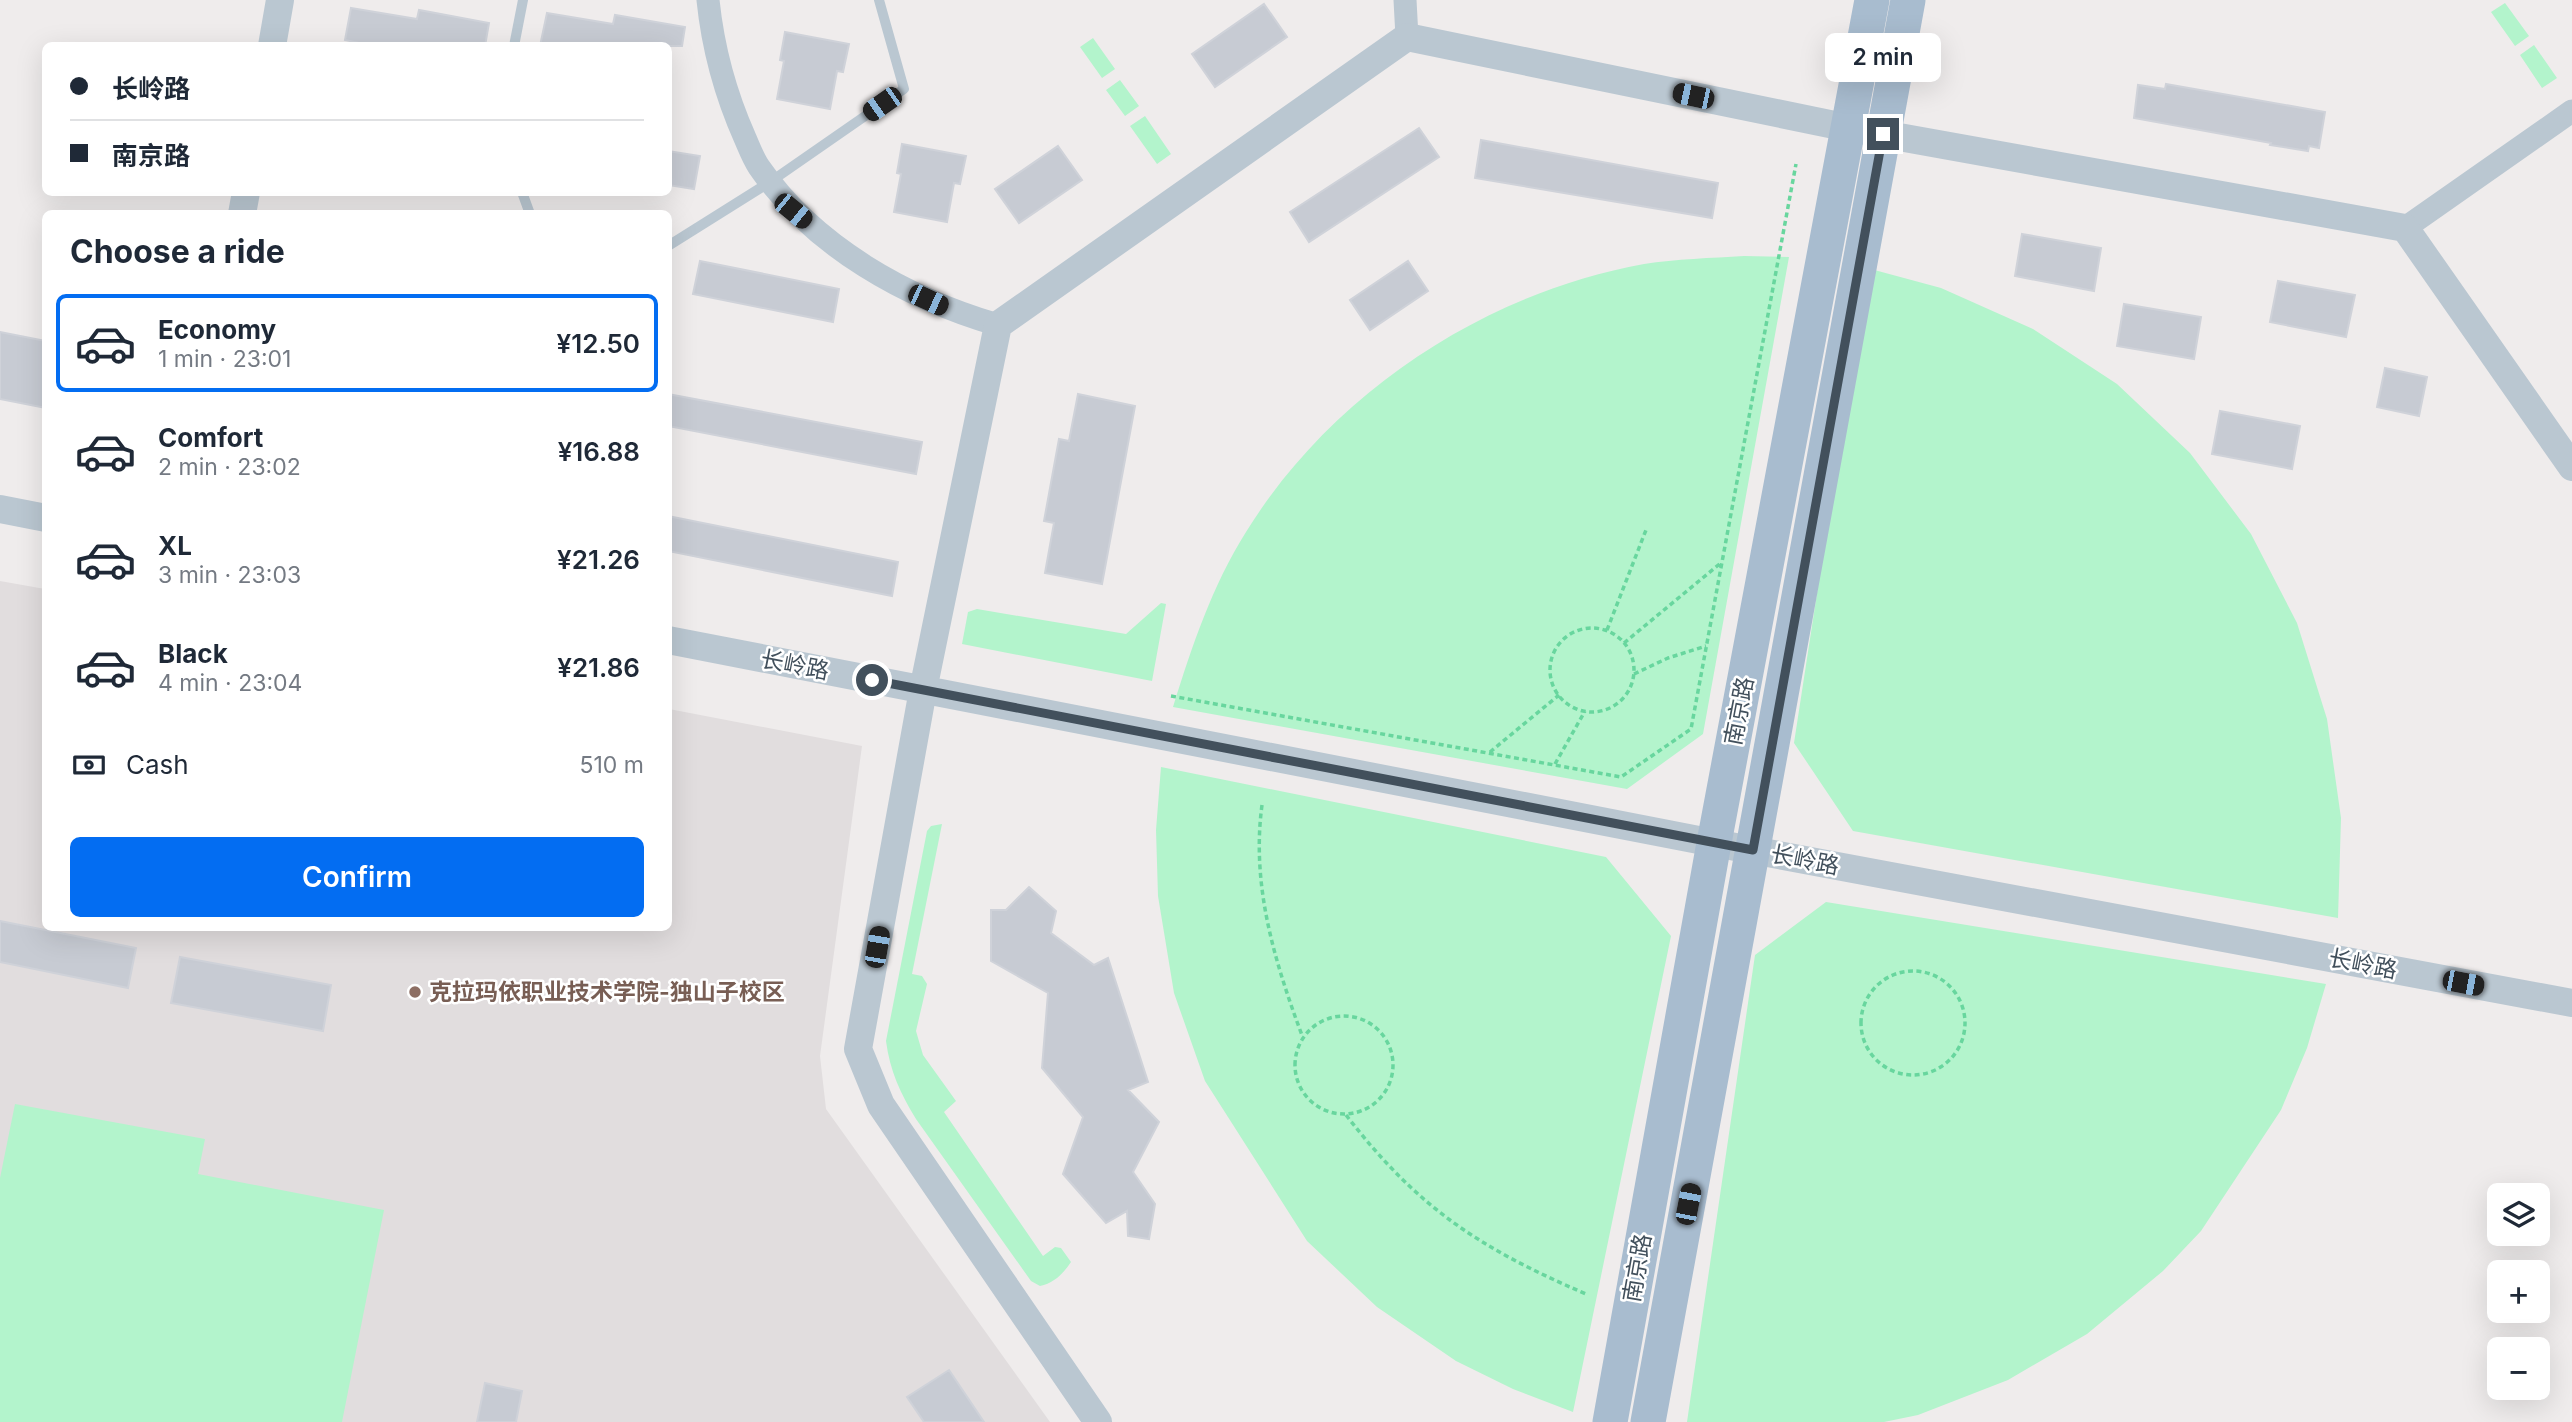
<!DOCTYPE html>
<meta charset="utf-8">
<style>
:root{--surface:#fff;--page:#f6f6f7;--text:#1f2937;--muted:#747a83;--line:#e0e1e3;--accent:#036df2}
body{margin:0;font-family:Inter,"Noto Sans SC",sans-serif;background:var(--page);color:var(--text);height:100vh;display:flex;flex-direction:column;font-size:26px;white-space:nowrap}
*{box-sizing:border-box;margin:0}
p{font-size:23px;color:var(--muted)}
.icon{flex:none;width:38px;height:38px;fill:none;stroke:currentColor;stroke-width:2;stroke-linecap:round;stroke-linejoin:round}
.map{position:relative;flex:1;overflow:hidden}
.panel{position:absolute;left:42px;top:210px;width:630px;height:721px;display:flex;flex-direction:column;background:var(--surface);border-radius:10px;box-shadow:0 7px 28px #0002}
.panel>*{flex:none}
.banner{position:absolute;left:42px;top:42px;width:630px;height:154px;border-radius:10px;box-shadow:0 7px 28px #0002;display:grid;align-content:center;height:154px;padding:0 28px;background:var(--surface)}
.fabs{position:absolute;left:2487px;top:1183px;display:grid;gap:14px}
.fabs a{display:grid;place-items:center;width:63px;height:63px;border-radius:10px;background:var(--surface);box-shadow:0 7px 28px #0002;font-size:35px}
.end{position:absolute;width:32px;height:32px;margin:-16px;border:9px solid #42505c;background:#fff;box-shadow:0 0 0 4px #fff}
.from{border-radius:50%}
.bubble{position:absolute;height:49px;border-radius:10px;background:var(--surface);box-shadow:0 7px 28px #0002;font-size:23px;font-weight:600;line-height:49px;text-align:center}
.car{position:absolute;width:21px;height:42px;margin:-21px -10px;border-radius:9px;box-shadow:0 0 5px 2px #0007;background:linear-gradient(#222 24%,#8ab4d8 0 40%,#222 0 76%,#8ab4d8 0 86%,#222 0)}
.banner b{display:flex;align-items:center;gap:24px;height:66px;font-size:26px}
.banner b+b{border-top:2px solid var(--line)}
.banner i{width:18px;height:18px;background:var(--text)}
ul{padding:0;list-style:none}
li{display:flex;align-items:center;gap:21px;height:98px;margin:0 14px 10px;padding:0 14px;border:4px solid transparent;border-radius:10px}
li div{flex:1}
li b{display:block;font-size:26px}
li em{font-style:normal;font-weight:600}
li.on{border-color:var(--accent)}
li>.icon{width:63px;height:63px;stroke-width:1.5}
h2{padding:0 28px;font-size:32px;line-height:84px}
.pay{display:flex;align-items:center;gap:18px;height:77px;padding:0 28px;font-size:26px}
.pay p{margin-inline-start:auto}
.primary-button{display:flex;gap:14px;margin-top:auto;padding:14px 28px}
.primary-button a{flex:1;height:80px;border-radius:10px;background:var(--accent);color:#fff;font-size:28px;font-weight:600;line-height:80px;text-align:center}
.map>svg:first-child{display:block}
.education{fill:#e1ddde}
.green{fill:#b3f4cc}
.building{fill:#c7cbd3;stroke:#cfd2d9;stroke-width:2}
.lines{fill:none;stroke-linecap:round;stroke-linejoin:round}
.path{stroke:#68d69e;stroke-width:3.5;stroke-dasharray:5 3.5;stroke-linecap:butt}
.service{stroke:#bac7d1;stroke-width:10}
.minor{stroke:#bac7d1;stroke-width:23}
.tertiary{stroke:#bac7d1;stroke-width:28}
.primary{stroke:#a8bccf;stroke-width:35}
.route{stroke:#42505c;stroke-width:9}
.education-dot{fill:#8d6e63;stroke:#fff;stroke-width:2.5}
.labels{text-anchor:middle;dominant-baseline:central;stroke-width:5;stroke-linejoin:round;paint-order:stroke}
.street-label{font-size:23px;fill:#42505c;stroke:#fff}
.education-label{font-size:23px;font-weight:bold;fill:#785e54;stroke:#fff;text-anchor:start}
</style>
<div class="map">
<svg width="2572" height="1422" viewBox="0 0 2572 1422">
<rect width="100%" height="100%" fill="#efecec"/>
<path class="education" d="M0,581L45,589L46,928H668L669,709L862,746L820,1056L826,1109L1050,1422H0Z"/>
<path class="green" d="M2505,3L2529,36L2515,46L2491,12Z
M1093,38L1115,69L1102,78L1080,47Z
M2534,45L2557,78L2542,88L2520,55Z
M1120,80L1139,106L1125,116L1106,90Z
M1145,116L1171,154L1157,164L1130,126Z
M1744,256L1789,257L1703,734L1627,789L1173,707C1192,646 1212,586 1246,532C1332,393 1484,293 1644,264C1676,259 1711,258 1744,256Z
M1867,268L1941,288L2033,329L2117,384L2190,453L2251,534L2297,623L2327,719L2341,818L2338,918L1853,831L1794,743Z
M1161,603L1166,604L1152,681L962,644L968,612L977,609L1126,634Z
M1161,767L1606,857L1671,936L1573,1412L1513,1389L1456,1361L1377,1307L1307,1241L1205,1081L1174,993L1158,896L1156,830Z
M942,824L912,974L922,976L927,984L916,1031L923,1055L956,1101L944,1112L1043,1256L1055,1247L1061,1248L1071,1262C1063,1274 1054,1283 1040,1286L1031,1281L916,1119C900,1093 890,1071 886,1041L927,831L931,826Z
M1826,902L2326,984L2307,1048L2281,1110L2201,1231L2163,1271L2087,1334L2008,1380L1918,1415L1884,1422H1687L1755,955Z
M15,1104L205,1139L198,1174L384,1210L342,1422H0V1178Z"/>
<path class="building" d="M1264,4L1287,37L1215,87L1192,54Z
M351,8L417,19L419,10L489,23L485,46H373L345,40Z
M547,13L613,24L615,15L685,27L682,46H540Z
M785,32L849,44L843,72L837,71L830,109L777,99L784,61L780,60Z
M2166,84L2325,112L2319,148L2309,146L2308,151L2270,145L2271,143L2134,118L2138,85L2165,89Z
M1419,128L1439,157L1309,242L1290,212Z
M1481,140L1718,183L1712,218L1475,178Z
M902,144L966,156L960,184L954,183L947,222L894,212L901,174L897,173Z
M1058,146L1082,180L1019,223L995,189Z
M668,151L700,156L694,189L668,185Z
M2022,234L2101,248L2094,291L2015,276Z
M700,261L839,289L833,322L693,294Z
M1408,261L1428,291L1370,330L1350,300Z
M2278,281L2355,295L2346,337L2270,322Z
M2124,304L2201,317L2194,359L2117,346Z
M0,332L46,341V408L0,399Z
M2385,368L2427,377L2419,416L2377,407Z
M668,394L922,442L916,474L668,426Z
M1078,394L1135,406L1102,584L1045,573L1054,523L1044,521L1059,439L1069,441Z
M2220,411L2300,426L2292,469L2212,454Z
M668,516L898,562L892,596L668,551Z
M1029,887L1056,911L1051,933L1094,965L1108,958L1148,1082L1128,1090L1159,1122L1133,1172L1155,1204L1149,1239L1128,1236L1127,1211L1106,1223L1063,1174L1083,1117L1042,1068L1048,993L991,961V910H1006Z
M0,921L136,948L128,988L0,962Z
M180,957L331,985L323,1031L171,1003Z
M949,1370L984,1422H924L907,1397Z
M485,1383L522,1391L516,1422H477Z"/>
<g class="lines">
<path class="path" d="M1550 670a42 42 0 1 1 84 0a42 42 0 1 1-84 0Z
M1607,630L1646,530
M1624,643L1722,562
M1634,674L1668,658L1706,646
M1171,696L1621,777L1691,729L1796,164
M1490,752L1559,695
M1555,764L1585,711
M1262,805C1251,886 1275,963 1303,1038
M1861 1023a52 52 0 1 1 104 0a52 52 0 1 1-104 0Z
M1295 1065a49 49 0 1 1 98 0a49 49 0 1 1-98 0Z
M1346,1115C1418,1208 1479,1248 1586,1294"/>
<path class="service" d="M514,46L523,0
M522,192L530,214
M668,246L770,182L904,89L879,0"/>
<path class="minor" d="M708,0C713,49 725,93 745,138C749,147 753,158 759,167C814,247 906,298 998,325
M1405,0L1407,37
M2405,228L2572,111"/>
<path class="tertiary" d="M272,46L280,0
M242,214L246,192
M0,509L46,518
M668,640L1714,843L2572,1003
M1098,1422L881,1105L858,1049L923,690L998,325L1407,37L1849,128L2405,228L2572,467"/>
<path class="primary" d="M1610,1422L1714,843L1872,0
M1648,1422L1908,0"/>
</g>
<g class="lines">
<path class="route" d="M872,680L1753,850L1883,134"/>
</g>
<circle class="education-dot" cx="415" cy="992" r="7"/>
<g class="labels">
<g class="street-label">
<text transform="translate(795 665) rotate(11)">长岭路</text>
<text transform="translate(1739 711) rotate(-79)">南京路</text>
<text transform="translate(1805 860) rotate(11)">长岭路</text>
<text transform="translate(2363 964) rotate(11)">长岭路</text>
<text transform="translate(1637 1268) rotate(-80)">南京路</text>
</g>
<g class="education-label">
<text x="429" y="992">克拉玛依职业技术学院-独山子校区</text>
</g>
</g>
</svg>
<div class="fabs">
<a><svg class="icon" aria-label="layers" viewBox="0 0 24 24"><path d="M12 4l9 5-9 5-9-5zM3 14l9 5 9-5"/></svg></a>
<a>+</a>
<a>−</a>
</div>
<i class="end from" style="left:872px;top:680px"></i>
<i class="end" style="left:1883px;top:134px"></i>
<div class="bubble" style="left:1825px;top:33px;width:116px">2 min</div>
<i class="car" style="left:1693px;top:96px;rotate:282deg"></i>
<i class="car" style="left:882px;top:104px;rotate:235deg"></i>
<i class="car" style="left:793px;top:211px;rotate:129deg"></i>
<i class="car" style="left:928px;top:300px;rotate:115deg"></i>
<i class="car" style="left:877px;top:947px;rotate:10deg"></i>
<i class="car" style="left:2463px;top:983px;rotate:101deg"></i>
<i class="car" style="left:1688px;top:1204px;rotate:11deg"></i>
<div class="banner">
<b><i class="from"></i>长岭路</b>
<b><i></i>南京路</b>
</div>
<section class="panel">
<h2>Choose a ride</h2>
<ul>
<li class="on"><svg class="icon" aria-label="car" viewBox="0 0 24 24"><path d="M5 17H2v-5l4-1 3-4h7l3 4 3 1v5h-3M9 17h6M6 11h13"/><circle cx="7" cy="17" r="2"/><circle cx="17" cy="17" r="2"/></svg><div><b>Economy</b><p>1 min · 23:01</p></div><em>¥12.50</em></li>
<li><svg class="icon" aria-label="car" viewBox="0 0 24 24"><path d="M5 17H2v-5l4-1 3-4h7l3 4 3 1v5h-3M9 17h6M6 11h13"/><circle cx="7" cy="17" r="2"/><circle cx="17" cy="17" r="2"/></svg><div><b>Comfort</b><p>2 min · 23:02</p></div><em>¥16.88</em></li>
<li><svg class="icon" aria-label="car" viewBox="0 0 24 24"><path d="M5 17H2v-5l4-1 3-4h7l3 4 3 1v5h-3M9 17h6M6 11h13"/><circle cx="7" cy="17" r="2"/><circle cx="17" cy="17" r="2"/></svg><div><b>XL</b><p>3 min · 23:03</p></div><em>¥21.26</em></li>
<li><svg class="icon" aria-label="car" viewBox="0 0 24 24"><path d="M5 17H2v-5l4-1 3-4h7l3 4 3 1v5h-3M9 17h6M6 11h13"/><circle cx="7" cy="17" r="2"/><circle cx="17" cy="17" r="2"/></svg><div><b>Black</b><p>4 min · 23:04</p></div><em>¥21.86</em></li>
</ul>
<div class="pay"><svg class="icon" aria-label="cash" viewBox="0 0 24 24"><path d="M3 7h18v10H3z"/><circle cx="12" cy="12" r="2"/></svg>Cash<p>510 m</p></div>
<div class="primary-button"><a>Confirm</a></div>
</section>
</div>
